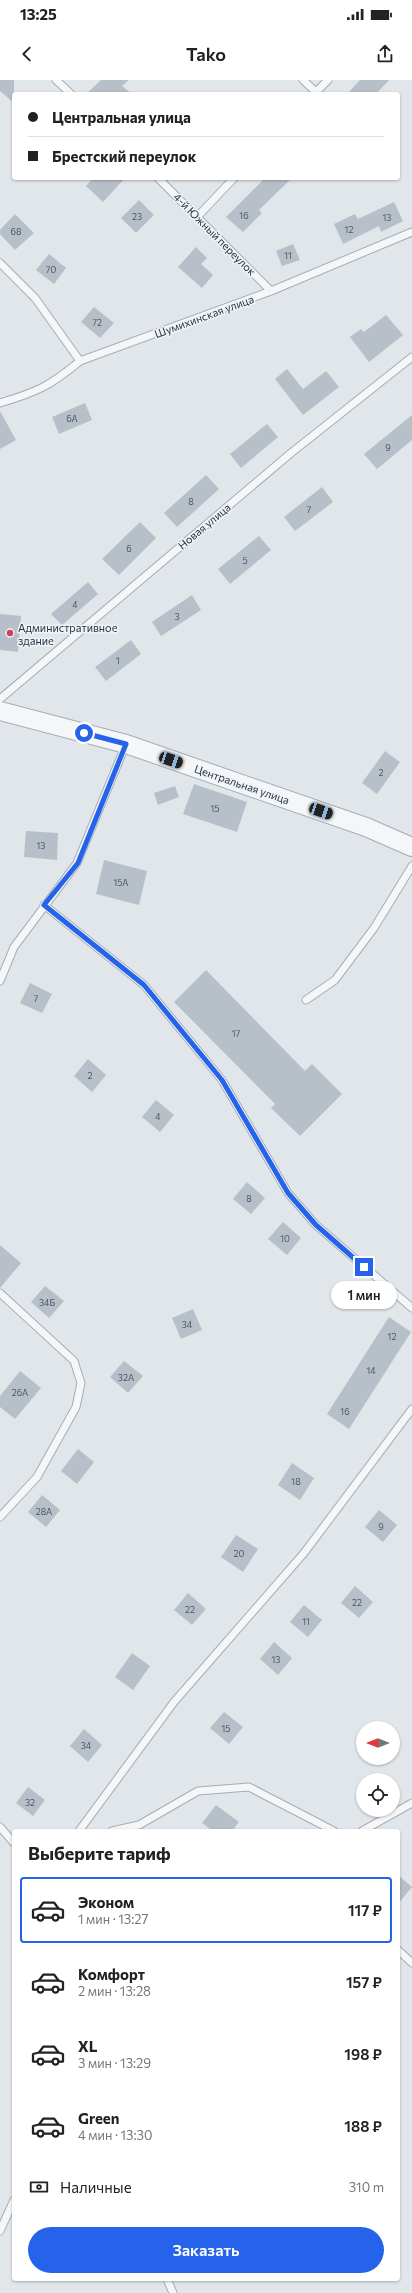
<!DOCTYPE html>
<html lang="ru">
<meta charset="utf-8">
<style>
:root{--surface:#fff;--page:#f2f2f2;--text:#222;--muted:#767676;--line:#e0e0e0;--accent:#2563eb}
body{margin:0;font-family:Commissioner,sans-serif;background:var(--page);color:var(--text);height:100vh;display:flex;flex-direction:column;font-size:15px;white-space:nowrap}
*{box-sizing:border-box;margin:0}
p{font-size:13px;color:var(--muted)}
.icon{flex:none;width:22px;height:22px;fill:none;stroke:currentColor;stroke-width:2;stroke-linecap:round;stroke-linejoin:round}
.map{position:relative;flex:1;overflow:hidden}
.drawer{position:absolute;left:12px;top:1749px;width:388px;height:452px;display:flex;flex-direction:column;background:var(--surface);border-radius:4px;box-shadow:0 1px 3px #0004}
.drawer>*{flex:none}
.banner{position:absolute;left:12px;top:12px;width:388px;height:88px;border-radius:4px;box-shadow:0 1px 3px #0004;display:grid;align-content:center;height:88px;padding:0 16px;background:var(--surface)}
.needle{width:26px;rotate:270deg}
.buttons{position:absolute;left:356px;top:1641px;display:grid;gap:8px}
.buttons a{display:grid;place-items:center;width:44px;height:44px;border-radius:50%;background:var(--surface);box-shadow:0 1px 3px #0004;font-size:20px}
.end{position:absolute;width:18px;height:18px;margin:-9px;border:5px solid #2563eb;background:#fff;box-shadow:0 0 0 2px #fff}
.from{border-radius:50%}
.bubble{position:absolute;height:28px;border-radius:14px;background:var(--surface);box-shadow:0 1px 3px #0004;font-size:13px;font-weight:600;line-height:28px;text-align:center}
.car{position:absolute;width:12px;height:24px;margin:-12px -6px;border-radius:5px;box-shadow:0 0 3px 1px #0007;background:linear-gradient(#222 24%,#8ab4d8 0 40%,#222 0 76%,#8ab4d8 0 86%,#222 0)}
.banner b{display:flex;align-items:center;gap:14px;height:38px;font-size:15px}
.banner b+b{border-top:1px solid var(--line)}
.banner i{width:10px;height:10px;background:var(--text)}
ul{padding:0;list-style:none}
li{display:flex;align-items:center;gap:12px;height:66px;margin:0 8px 6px;padding:0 8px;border:2px solid transparent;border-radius:4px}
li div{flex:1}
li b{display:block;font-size:15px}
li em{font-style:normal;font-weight:600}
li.current{border-color:var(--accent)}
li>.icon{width:36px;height:36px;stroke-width:1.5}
h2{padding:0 16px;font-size:18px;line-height:48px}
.pay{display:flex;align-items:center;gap:10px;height:44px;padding:0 16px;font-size:15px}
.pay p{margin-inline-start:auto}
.action{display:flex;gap:8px;margin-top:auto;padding:8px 16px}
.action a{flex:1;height:46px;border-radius:24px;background:var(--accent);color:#fff;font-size:16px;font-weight:600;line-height:46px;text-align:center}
.status{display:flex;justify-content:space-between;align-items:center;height:28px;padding:0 20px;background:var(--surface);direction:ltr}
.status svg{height:11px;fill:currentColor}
header{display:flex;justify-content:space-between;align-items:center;height:52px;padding:0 16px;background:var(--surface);font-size:18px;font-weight:600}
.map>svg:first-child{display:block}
.building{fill:#b7bfc9}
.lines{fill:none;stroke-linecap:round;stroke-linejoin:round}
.service-casing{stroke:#a5adb6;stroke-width:9}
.tertiary-casing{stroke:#a5adb6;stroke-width:20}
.service{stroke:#f4f6f8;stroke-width:7}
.tertiary{stroke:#f4f6f8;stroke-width:18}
.route{stroke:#2563eb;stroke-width:5}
.poi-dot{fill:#da3c65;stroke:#f0f4f8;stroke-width:1.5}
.labels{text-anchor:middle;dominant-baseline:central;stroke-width:3;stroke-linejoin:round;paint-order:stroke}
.number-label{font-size:9px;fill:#4b5865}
.street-label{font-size:11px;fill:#273544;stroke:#f0f4f8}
.poi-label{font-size:11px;fill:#273544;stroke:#f0f4f8;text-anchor:start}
</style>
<div class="status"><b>13:25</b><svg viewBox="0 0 49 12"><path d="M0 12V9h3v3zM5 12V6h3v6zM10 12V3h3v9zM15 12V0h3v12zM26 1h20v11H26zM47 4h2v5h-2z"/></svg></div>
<header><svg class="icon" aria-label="back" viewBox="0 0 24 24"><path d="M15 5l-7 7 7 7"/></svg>Tako<svg class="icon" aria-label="share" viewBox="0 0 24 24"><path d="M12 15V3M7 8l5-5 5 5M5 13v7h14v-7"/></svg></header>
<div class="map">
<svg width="412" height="2213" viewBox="0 0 412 2213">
<rect width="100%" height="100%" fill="#e1e6eb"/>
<path class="building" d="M0,0H14V23L0,11Z
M101,0H129L122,6L132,14H86Z
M360,0H389L376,14H347Z
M93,98H125L103,122L86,106Z
M265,98H292L259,130L262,133L243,152L226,137Z
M139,120L154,135L136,153L121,138Z
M394,122L403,141L381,152L379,146L343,164L334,144L355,134L358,139Z
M15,134L34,153L15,170L0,154V150Z
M293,164L300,180L282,186L276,171Z
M196,167L207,178L201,184L213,195L202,208L178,187Z
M49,174L66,188L54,204L36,190Z
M94,227L114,243L100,258L81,242Z
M386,235L403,255L369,282L350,257L361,249L364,252Z
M287,289L303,309L326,291L339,307L303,335L275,299Z
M85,323L92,340L59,354L52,337Z
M0,331L16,360L0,369Z
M412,335V360L377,389L364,374Z
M267,344L278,357L241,388L230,374Z
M206,395L219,409L177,447L164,433Z
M322,407L333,422L295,451L284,437Z
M140,442L156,458L119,495L102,479Z
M259,456L271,470L230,504L218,489Z
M88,502L98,514L62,545L51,534Z
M192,515L201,530L161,556L152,542Z
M0,534L21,536L18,572L0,570Z
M131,560L141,574L106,601L95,587Z
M385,671L400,682L377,714L362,703Z
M194,704L247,722L237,752L183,734Z
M175,706L179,717L158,725L154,713Z
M26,751L58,753L57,780L24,777Z
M104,780L147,791L139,825L96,814Z
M206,890L305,991L312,984L342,1014L300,1056L271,1028L275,1024L174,922Z
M30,903L52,914L42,933L20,923Z
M88,979L106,995L92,1012L74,996Z
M156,1020L174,1035L160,1052L142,1037Z
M247,1102L265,1118L251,1134L233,1119Z
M283,1142L301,1158L287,1175L268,1159Z
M0,1165L21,1183L0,1208Z
M45,1206L64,1221L49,1238L31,1222Z
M193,1229L202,1250L181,1259L172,1238Z
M389,1237L411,1252L349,1349L327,1334Z
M124,1281L143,1296L128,1313L110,1297Z
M20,1291L41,1308L15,1339L0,1327V1316Z
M78,1369L94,1382L77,1404L61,1391Z
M292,1383L314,1398L300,1420L278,1405Z
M42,1415L60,1430L46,1447L28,1432Z
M379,1430L397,1445L383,1462L365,1447Z
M236,1455L258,1469L243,1492L221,1477Z
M355,1506L373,1522L359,1538L341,1523Z
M188,1513L206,1529L192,1545L174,1530Z
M304,1525L322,1540L308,1557L290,1542Z
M274,1562L292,1578L278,1595L260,1579Z
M132,1573L150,1586L133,1610L115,1597Z
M224,1632L243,1647L229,1664L210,1648Z
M84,1649L102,1665L88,1682L70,1666Z
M28,1707L45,1720L33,1736L16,1723Z
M216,1725L239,1742L232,1751H213L202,1743Z
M398,1795L412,1807L398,1824Z"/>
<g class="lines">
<defs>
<path id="service" d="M56,0L71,14
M303,0L316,12
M314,14L328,0
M158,98L271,211
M198,136L234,98
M0,183L35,218L80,281
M0,323C37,312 50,306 80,281L271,211L412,152
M0,619L291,373L412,277
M44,825L144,905L222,1000L288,1113L316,1145L412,1228
M0,901L14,867L77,783L126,664
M306,920L335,900L374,848L412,786
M0,1213L74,1281L81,1303L76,1327L37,1397L0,1437
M0,1747L14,1763
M79,1751L174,1622L304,1473L412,1329
M112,1751L139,1745L198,1711L249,1707L334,1751
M362,1751L412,1723
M398,1870L412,1883
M0,2151L14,2120
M167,2199L173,2213"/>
<path id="tertiary" d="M0,631L126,664L366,747L412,767"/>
</defs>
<use href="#service" class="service-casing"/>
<use href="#tertiary" class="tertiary-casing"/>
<use href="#service" class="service"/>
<use href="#tertiary" class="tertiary"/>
</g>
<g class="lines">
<path class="route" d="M84,653L126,664L78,783L44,825L144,905L222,1000L288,1113L316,1145L364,1187"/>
</g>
<circle class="poi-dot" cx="10" cy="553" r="4"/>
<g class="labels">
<g class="number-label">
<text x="244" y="135">16</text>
<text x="137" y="136">23</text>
<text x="387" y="137">13</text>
<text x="349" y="149">12</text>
<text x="16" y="151">68</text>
<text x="288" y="175">11</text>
<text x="51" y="189">70</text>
<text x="97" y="242">72</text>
<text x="72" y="338">6А</text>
<text x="388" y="367">9</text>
<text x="191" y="421">8</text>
<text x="309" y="429">7</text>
<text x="129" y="468">6</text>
<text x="245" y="480">5</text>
<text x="75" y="524">4</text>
<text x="177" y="536">3</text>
<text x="118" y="580">1</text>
<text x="381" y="692">2</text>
<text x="215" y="728">15</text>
<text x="41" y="765">13</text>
<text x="121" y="802">15А</text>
<text x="36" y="918">7</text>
<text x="236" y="953">17</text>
<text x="90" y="995">2</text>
<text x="158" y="1036">4</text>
<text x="249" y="1118">8</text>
<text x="285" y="1158">10</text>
<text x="47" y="1222">34Б</text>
<text x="187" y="1244">34</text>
<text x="392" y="1256">12</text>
<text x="371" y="1290">14</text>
<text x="126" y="1297">32А</text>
<text x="20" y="1312">26А</text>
<text x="345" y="1331">16</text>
<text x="296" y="1401">18</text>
<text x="44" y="1431">28А</text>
<text x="381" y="1446">9</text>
<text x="239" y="1473">20</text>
<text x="357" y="1522">22</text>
<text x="190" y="1529">22</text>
<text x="306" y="1541">11</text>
<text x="276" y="1579">13</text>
<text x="226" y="1648">15</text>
<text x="86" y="1665">34</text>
<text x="30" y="1722">32</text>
</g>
<g class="street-label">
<text transform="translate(215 154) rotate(45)">4-й Южный переулок</text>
<text transform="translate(204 236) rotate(-20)">Шумихинская улица</text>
<text transform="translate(204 446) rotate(-40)">Новая улица</text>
<text transform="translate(242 704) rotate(19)">Центральная улица</text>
</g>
<g class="poi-label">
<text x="18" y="547">Административное<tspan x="18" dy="13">здание</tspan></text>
</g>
</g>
</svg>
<div class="buttons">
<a><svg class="needle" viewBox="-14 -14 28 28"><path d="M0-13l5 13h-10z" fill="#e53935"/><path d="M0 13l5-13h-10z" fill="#767676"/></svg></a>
<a><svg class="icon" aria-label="locate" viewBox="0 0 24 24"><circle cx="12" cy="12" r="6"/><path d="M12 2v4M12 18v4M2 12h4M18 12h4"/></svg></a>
</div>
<i class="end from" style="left:84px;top:653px"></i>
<i class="end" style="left:364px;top:1187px"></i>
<div class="bubble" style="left:331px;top:1201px;width:66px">1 мин</div>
<i class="car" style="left:171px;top:680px;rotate:109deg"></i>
<i class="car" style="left:321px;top:731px;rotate:109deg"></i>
<div class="banner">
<b><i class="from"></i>Центральная улица</b>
<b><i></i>Брестский переулок</b>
</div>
<section class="drawer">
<h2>Выберите тариф</h2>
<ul>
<li class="current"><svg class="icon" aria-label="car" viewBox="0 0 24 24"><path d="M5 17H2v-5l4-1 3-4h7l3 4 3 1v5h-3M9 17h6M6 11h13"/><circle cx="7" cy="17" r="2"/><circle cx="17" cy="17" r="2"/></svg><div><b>Эконом</b><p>1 мин · 13:27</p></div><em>117 ₽</em></li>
<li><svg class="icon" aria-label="car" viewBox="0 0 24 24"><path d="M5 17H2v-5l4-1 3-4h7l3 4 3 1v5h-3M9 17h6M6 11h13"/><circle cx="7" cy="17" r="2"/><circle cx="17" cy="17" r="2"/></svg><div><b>Комфорт</b><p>2 мин · 13:28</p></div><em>157 ₽</em></li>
<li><svg class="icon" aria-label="car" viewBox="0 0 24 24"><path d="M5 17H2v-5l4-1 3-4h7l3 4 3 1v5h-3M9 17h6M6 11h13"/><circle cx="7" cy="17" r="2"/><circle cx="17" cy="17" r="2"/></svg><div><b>XL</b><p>3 мин · 13:29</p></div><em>198 ₽</em></li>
<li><svg class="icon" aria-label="car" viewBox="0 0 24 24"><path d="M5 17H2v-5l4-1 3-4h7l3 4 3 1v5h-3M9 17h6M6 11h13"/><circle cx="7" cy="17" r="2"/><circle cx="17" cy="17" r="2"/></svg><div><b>Green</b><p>4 мин · 13:30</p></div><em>188 ₽</em></li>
</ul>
<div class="pay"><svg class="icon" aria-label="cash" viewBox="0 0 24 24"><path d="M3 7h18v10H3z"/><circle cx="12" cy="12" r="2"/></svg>Наличные<p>310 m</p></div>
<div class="action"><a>Заказать</a></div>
</section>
</div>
